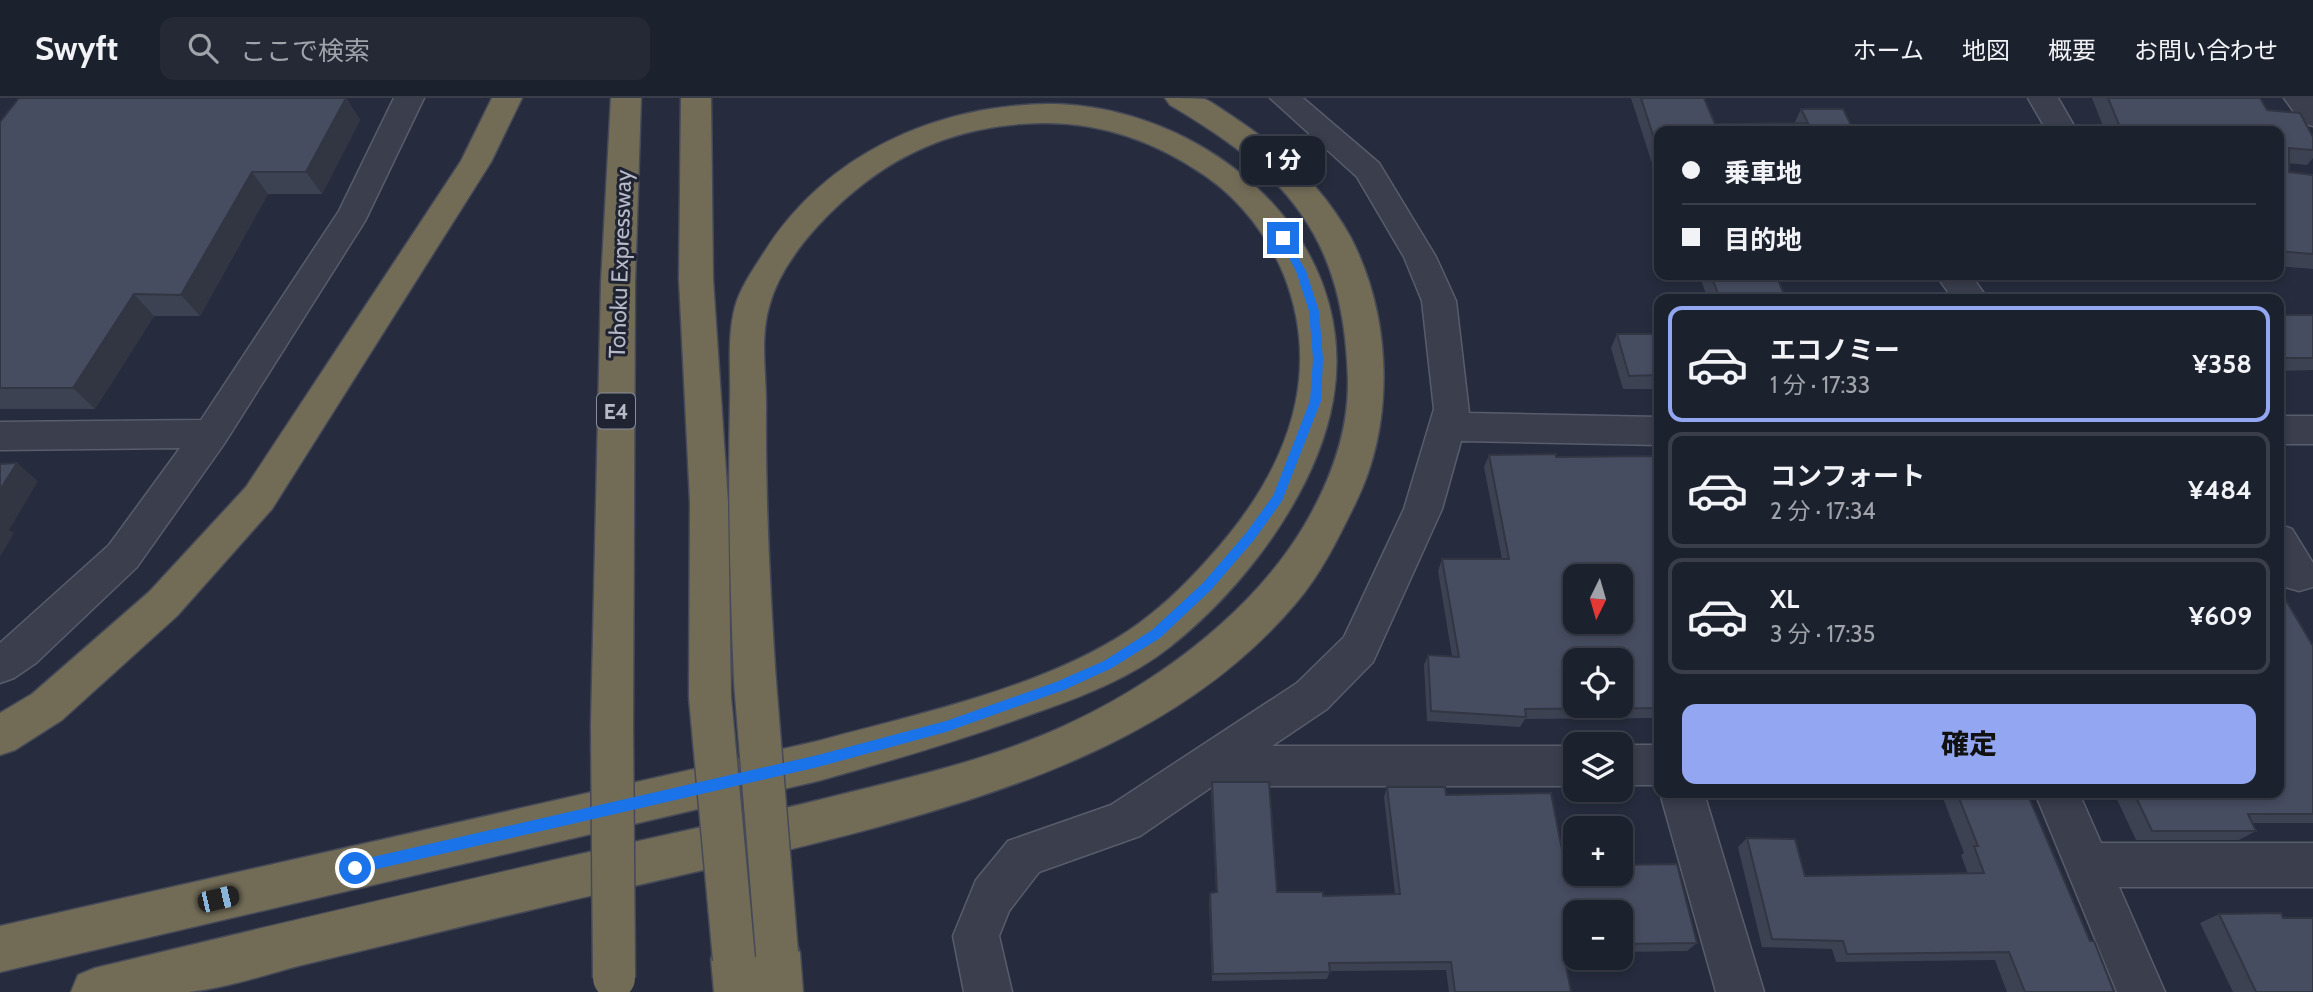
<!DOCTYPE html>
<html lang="ja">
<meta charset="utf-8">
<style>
:root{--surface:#1c212e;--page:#252936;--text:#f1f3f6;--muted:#a0a3aa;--line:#3a3e4a;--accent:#92a6f1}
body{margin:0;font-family:Cabin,"Noto Sans JP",sans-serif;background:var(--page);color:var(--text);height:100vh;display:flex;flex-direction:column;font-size:26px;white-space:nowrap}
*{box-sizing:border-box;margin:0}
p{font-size:23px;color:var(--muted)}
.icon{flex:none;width:38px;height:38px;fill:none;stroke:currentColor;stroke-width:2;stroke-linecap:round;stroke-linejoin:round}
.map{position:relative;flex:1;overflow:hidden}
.sheet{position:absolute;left:1654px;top:196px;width:630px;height:504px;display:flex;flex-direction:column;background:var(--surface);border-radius:14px;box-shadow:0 4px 10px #0003,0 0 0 2px var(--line)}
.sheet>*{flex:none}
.hud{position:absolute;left:1654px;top:28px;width:630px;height:154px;border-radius:14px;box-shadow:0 4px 10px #0003,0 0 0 2px var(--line);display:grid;align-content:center;height:154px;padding:0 28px;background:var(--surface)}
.needle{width:46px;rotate:185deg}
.buttons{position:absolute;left:1563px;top:466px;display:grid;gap:14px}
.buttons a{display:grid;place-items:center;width:70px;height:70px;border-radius:14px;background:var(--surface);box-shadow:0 4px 10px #0003,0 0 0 2px var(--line);font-size:35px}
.end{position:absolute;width:32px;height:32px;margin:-16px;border:9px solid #1a73e8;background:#fff;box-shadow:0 0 0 4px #fff}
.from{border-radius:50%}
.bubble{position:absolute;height:49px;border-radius:14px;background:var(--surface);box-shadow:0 4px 10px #0003,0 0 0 2px var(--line);font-size:23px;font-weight:800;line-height:49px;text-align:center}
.car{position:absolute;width:21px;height:42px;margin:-21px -10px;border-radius:9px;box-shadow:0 0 5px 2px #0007;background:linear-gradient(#222 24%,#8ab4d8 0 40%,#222 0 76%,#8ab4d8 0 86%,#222 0)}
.hud b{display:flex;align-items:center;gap:24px;height:66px;font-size:26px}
.hud b+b{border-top:2px solid var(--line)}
.hud i{width:18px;height:18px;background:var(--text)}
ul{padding:12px 0 0;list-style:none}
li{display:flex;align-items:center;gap:21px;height:116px;margin:0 14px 10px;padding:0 14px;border:4px solid var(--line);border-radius:14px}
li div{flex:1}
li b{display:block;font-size:26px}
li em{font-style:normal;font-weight:800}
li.current{border-color:var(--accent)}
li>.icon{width:63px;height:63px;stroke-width:1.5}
.primary-button{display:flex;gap:14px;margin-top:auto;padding:14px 28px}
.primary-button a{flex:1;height:80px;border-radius:14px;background:var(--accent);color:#111;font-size:28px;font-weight:800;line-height:80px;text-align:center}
header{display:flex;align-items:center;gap:42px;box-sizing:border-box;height:98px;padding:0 35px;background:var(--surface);border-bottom:2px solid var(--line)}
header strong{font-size:33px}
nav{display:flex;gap:38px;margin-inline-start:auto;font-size:24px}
.search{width:490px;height:63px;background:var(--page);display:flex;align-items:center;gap:18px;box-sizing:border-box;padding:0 24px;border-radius:14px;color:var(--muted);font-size:26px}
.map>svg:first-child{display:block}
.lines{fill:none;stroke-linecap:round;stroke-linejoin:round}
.minor-casing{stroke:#585c6b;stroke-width:3}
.highway-casing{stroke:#454958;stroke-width:3}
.minor{fill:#3a3e4d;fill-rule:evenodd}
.highway{fill:#726c57;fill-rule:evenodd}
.highway-bridge-casing{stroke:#454958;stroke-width:45;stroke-linecap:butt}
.highway-bridge{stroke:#726c57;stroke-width:42}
.wall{fill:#3d4253}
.shaded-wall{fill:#323643}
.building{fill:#474d60;stroke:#323643;stroke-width:2;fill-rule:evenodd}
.route{fill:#1a73e8}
.labels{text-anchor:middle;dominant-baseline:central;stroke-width:6;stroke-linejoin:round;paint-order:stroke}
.shield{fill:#1f2332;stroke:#898d9b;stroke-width:2}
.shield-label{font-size:21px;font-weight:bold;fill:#b6bac8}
.street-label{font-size:23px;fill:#b6bac8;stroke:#1f2332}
</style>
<header>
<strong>Swyft</strong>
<div class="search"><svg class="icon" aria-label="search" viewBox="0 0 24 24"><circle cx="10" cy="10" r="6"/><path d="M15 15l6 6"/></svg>ここで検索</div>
<nav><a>ホーム</a><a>地図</a><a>概要</a><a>お問い合わせ</a></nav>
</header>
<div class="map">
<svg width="2313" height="894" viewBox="0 0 2313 894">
<rect width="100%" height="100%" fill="#262c3d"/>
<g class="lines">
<defs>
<path id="minor" d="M394,0H424L365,123L224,346L137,469L36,565L14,580L0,585V545L109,447L180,350L0,352V324L201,322L339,113Z
M1270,0H1303L1379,65L1436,159L1456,203L1469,315L1659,319V347L1461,343L1442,411L1373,564L1327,611L1272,648H1575V688H1213L1140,738L1039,774L1009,813L999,838L1012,894H964L953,838L976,782L1008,743L1111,707L1297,585L1344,539L1404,411L1434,311L1422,203L1404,159L1357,79Z
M2028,0H2058L2077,33H2047Z
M2284,0H2313V28L2302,25Z
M1936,177H1971L1988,201H1953Z
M2278,318H2313V346H2278Z
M2278,426L2292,431L2313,465V489L2299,493L2285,489L2278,477Z
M1620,647H1659V687H1620Z
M1660,695H1704L1764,894H1716Z
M2035,695H2079L2101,745H2313V789H2119L2165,894H2117Z"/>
<path id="highway" d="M492,0H522L491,64L272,411L177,518L62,622L15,652L0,657V615L32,596L149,494L246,389L461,63Z
M611,0H641L635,185L633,627L627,641L612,646L597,641L591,627L601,185Z
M681,0H711L713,181L728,404L731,599L725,612L710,618L695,612L689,599L690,404L679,181Z
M1165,0C1177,0 1193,0 1204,1C1213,4 1222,12 1229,16C1278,48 1323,88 1351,140C1392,220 1395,324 1356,404C1339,439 1321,476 1296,505C1191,630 1033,686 881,728C778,756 673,779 568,803C479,824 391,846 302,867C267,876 224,891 188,894C150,894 110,894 71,894L78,877L95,870C252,832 409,795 567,759C659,738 752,719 843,696C905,681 968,666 1028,643C1133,603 1246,525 1304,428C1331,382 1349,334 1348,281C1344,139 1288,76 1170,7Z
M1048,6C1202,6 1362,136 1333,302C1317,394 1243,491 1171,548C1131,580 1081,599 1032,616C962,642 890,663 818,683L0,874V828L818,643C917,616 1042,590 1128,533C1158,513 1184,488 1208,461C1281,381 1326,284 1284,177C1268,138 1241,103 1207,79C1157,44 1102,24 1041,25C983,26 929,41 881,73C838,102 782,157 769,209C760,240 766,275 766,307C765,400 770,492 776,584L770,597L755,602L740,597L734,584C730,491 728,397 730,304C731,273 727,239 735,209C740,190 754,170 765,153C827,56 934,8 1048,6Z
M777,832L794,838L800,855L803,894H714L711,861L717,844L734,838L751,844L754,853L760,838Z"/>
</defs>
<use href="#minor" class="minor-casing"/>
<use href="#highway" class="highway-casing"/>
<use href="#minor" class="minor"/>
<use href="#highway" class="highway"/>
<defs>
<path id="highway-bridge" d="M755,584L777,855
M710,599L734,861
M612,627L614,880"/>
</defs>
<use href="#highway-bridge" class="highway-bridge-casing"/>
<use href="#highway-bridge" class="highway-bridge"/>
</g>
<path class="wall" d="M346,0L360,22L322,96H268L200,218H154L95,311H0V24Z
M1631,0H1704L1715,26H1794L1801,11L1854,33H1659V87Z
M2092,0H2260L2267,12L2313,39V60L2307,67L2289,65V74L2313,77V171L2278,168V33H2105Z
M1699,177H1776L1786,201H1708Z
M2278,217H2313V272L2278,273Z
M1617,236H1659V291H1623L1611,250Z
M1489,357L1556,359L1659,358V624H1655L1654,620L1525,621L1520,629L1427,623L1424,567L1428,557L1452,558L1438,473L1442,461H1502L1484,369Z
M2313,548V725H2252L2256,733L2239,742H2136L2114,695H2278Z
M1212,684L1277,794L1323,798L1395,796L1384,699L1387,689L1446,697L1697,845L1687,853L1620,854V814H1575V855H1564L1571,894H1449L1446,872L1330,873L1327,881L1212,883L1209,803L1210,795L1216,794L1211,694Z
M1941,695H2027L2090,843L2114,894H2007L1995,862L1836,864L1832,851L1762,849L1738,749L1747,740L1805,778L1968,776L1961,757L1964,755Z
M2219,816L2283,820L2313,894H2233L2200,825Z"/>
<path class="shaded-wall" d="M346,0L360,22L322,96L306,74Z
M252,74L268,96L200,218L181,197Z
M134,196L154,218L95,311L73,290Z
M17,365L38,383L9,432L14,435L0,459V392Z"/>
<path class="building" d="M19,0H346L306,74H252L181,197L134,196L73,290H0V24Z
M1641,0H1704L1715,26L1808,25L1801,11H1843L1854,33H1659V56Z
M2108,0H2260L2267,12L2300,15L2313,39V52L2289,50V74L2313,77V156L2278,153V33H2133L2131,30L2120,29Z
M1711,177H1776L1786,201H1720Z
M2278,217H2313V260H2278Z
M1617,236H1659V277L1629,278Z
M1556,356V359L1659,358V610L1525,611L1526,619L1431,613L1428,557L1459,559L1442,461H1509L1489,357ZM1575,478H1620V523H1575ZM1575,562H1620V607H1575Z
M17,365L0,392V366Z
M2278,494H2281L2313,548V716H2248L2256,733H2152L2134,695H2278Z
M1212,684H1269L1277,794H1323V798L1400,796L1387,689H1445L1446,697L1551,695L1565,768L1575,767V775H1620V767L1677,766L1697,845L1620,846V814H1575V847H1562L1571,894H1455L1451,864L1329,865L1330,874L1213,876L1210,795L1217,794Z
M1957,695H2027L2090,843H2094L2114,894H2025L2009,854L1847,856L1843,843L1772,841L1747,740L1795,741L1805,778L1984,775L1974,748H1978Z
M2281,815L2283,820H2313V894H2256L2219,816Z"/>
<path class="route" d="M1279,138H1286L1306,173L1319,213L1323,261L1321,303L1282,403L1254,442L1211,492L1160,540L1112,570L1064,592L946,634L818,669L355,776L350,774V765L355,763L818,657L946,623L1056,584L1104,563L1152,532L1203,485L1246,435L1273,398L1310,303L1313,261L1309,213L1296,173L1278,140Z"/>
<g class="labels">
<rect class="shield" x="597" y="295.5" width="38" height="35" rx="5"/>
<g class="shield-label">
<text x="616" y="313">E4</text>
</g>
<g class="street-label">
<text transform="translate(620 166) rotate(-88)">Tohoku Expressway</text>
</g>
</g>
</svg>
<div class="buttons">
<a><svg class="needle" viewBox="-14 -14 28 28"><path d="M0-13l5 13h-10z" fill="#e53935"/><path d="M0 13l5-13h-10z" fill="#a0a3aa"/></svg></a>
<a><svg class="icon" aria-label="locate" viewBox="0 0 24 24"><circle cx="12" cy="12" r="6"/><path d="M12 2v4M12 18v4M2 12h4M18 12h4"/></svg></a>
<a><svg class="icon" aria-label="layers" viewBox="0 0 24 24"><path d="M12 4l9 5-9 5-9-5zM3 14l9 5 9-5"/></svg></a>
<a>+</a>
<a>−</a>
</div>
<i class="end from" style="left:355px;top:770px"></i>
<i class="end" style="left:1283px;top:140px"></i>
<div class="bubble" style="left:1241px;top:38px;width:84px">1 分</div>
<i class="car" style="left:218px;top:801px;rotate:77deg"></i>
<div class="hud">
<b><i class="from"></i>乗車地</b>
<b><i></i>目的地</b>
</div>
<section class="sheet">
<ul>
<li class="current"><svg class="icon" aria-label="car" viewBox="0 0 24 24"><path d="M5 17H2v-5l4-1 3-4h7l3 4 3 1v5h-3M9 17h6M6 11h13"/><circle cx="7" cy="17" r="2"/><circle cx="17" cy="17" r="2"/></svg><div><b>エコノミー</b><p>1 分 · 17:33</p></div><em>¥358</em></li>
<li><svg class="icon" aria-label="car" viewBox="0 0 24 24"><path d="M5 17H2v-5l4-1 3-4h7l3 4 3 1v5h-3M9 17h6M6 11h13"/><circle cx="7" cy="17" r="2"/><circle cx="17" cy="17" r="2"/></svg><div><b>コンフォート</b><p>2 分 · 17:34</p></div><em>¥484</em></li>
<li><svg class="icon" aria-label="car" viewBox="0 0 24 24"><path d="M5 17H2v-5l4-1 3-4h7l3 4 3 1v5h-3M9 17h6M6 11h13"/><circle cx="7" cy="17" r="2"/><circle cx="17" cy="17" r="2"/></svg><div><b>XL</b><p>3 分 · 17:35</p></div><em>¥609</em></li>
</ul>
<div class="primary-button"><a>確定</a></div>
</section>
</div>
